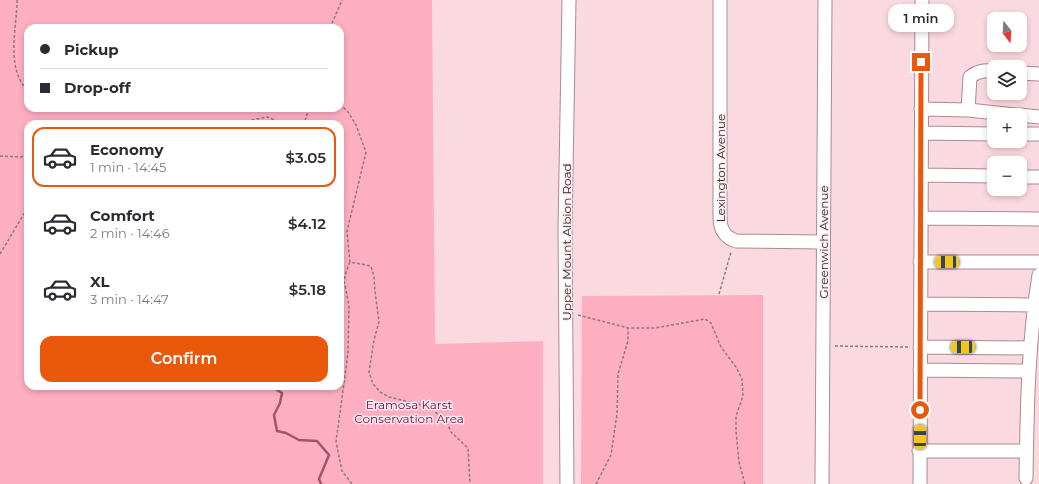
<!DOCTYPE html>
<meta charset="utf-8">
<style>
:root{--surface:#fff;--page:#f7f7f7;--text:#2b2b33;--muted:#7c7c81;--line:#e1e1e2;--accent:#ea580c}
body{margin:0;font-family:Montserrat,sans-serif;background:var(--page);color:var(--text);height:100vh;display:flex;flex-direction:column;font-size:15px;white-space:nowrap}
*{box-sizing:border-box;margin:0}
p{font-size:13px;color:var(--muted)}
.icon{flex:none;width:22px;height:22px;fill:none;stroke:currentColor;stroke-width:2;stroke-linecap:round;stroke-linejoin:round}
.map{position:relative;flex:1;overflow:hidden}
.drawer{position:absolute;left:24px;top:120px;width:320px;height:270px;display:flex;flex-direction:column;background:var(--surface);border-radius:12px;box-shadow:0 2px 6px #0003}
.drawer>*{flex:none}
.guide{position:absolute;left:24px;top:24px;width:320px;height:88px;border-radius:12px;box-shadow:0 2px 6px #0003;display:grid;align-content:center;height:88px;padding:0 16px;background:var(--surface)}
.needle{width:26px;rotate:163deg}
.tools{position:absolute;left:987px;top:12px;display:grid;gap:8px}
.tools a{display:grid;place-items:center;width:40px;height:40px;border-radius:8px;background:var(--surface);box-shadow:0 2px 6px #0003;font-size:20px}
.end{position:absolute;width:18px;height:18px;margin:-9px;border:5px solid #ea580c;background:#fff;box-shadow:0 0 0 2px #fff}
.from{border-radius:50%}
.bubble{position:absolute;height:28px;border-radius:12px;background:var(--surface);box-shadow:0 2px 6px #0003;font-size:13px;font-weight:600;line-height:28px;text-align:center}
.car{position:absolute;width:12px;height:24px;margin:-12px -6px;border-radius:5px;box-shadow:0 0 3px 1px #0007;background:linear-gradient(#f5c518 24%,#345 0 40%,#f5c518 0 76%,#345 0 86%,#f5c518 0)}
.guide b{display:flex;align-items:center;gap:14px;height:38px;font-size:15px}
.guide b+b{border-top:1px solid var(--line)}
.guide i{width:10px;height:10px;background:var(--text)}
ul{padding:7px 0 0;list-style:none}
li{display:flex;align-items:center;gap:12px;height:60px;margin:0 8px 6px;padding:0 8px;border:2px solid transparent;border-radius:12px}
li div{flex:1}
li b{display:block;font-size:15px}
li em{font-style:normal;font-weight:600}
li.on{border-color:var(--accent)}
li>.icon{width:36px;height:36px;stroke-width:1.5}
.button{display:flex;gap:8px;margin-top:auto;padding:8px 16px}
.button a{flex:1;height:46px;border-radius:12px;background:var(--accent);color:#fff;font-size:16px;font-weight:600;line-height:46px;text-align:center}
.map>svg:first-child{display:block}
.green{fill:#feaec1;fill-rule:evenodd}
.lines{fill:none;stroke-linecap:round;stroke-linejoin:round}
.stream{stroke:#9d576a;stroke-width:2.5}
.minor-casing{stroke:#aa8b92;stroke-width:15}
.path{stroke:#90797e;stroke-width:1.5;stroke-dasharray:3 2;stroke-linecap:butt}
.minor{stroke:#fff;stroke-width:13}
.route{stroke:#ea580c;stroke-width:5}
.labels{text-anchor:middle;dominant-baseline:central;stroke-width:3;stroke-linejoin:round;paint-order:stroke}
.street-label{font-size:12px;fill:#35282b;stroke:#fbedef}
.park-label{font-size:12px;fill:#7d0039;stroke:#fbedef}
</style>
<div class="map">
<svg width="1039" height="484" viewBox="0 0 1039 484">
<rect width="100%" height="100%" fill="#fbd9e0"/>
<path class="green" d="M0,0H432L435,344L543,341V484H0ZM28,28H340V108H28ZM28,124H340V386H28Z
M763,295V484H581L582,296Z"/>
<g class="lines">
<path class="stream" d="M265,386L272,387L282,393L280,403L274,415L277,431L286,433L299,440L317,441L329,455L319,479L321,484"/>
<defs>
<path id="minor" d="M720,0V217C720,229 724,237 736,241L823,242
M994,71C984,70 978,71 970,77L968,110L1016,115
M1020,73L1039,74
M921,109L968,110
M1020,115L1039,117
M922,133L994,134
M1020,134H1039
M921,175L994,176
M1020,177H1039
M921,218L1039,219
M920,262H1039
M921,304L1034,305
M920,347L1030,348
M920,370L1029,371
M919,451H1026
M1026,478C1027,410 1028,342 1039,275
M567,484L565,229L569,0
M822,484L825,0
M920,484L922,0"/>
</defs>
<use href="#minor" class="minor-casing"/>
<path class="path" d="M17,0C17,29 5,68 28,91
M330,28L342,0
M340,104L348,112L356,125L366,152L349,223L347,232L350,262L371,266L374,277L375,291L379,322L374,340L369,372L373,384L380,392L389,397L430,407L447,423L451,432L468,448L470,484
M232,124L267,117L280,122L305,121L309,108
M0,156L21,157L28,155
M0,254L28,207
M350,262L346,272L344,281L349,305L348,353L336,442L342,471L352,484
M719,294L731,252
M578,315L628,328H655L705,319L711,323L721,347L736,367L742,379L743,396L736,416V431L739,462L745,484
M835,346L909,347
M596,484L611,455L617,414L618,374L628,341V328"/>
<use href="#minor" class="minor"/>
</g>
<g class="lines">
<path class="route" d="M920,410L921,62"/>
</g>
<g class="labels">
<g class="street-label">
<text transform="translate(720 168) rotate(-90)">Lexington Avenue</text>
<text transform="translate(566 242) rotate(-90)">Upper Mount Albion Road</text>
<text transform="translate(823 242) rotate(-90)">Greenwich Avenue</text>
</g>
<g class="park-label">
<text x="409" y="404">Eramosa Karst<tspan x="409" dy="14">Conservation Area</tspan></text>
</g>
</g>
</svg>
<div class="tools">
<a><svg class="needle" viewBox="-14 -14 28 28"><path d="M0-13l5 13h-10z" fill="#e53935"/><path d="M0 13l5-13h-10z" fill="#7c7c81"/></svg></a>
<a><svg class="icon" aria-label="layers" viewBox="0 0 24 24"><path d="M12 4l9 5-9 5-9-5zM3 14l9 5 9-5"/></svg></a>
<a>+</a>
<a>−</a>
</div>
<i class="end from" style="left:920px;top:410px"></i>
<i class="end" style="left:921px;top:62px"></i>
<div class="bubble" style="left:888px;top:4px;width:66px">1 min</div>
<i class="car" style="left:947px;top:262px;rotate:270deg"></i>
<i class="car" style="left:963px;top:347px;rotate:270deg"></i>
<i class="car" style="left:920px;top:437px;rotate:0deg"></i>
<div class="guide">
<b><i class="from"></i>Pickup</b>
<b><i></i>Drop-off</b>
</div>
<section class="drawer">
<ul>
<li class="on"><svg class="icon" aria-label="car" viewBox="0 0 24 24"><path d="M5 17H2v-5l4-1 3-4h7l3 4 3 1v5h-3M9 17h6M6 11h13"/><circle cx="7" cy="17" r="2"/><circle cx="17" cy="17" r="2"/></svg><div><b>Economy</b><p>1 min · 14:45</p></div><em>$3.05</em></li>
<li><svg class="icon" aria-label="car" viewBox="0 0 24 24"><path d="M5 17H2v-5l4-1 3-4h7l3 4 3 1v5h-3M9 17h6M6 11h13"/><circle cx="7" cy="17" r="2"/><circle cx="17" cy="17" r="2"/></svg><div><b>Comfort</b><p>2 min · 14:46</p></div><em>$4.12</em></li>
<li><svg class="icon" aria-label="car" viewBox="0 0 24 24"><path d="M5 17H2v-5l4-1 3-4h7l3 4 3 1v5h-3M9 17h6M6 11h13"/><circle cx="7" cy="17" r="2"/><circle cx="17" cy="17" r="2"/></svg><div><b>XL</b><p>3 min · 14:47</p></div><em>$5.18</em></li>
</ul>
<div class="button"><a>Confirm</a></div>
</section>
</div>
